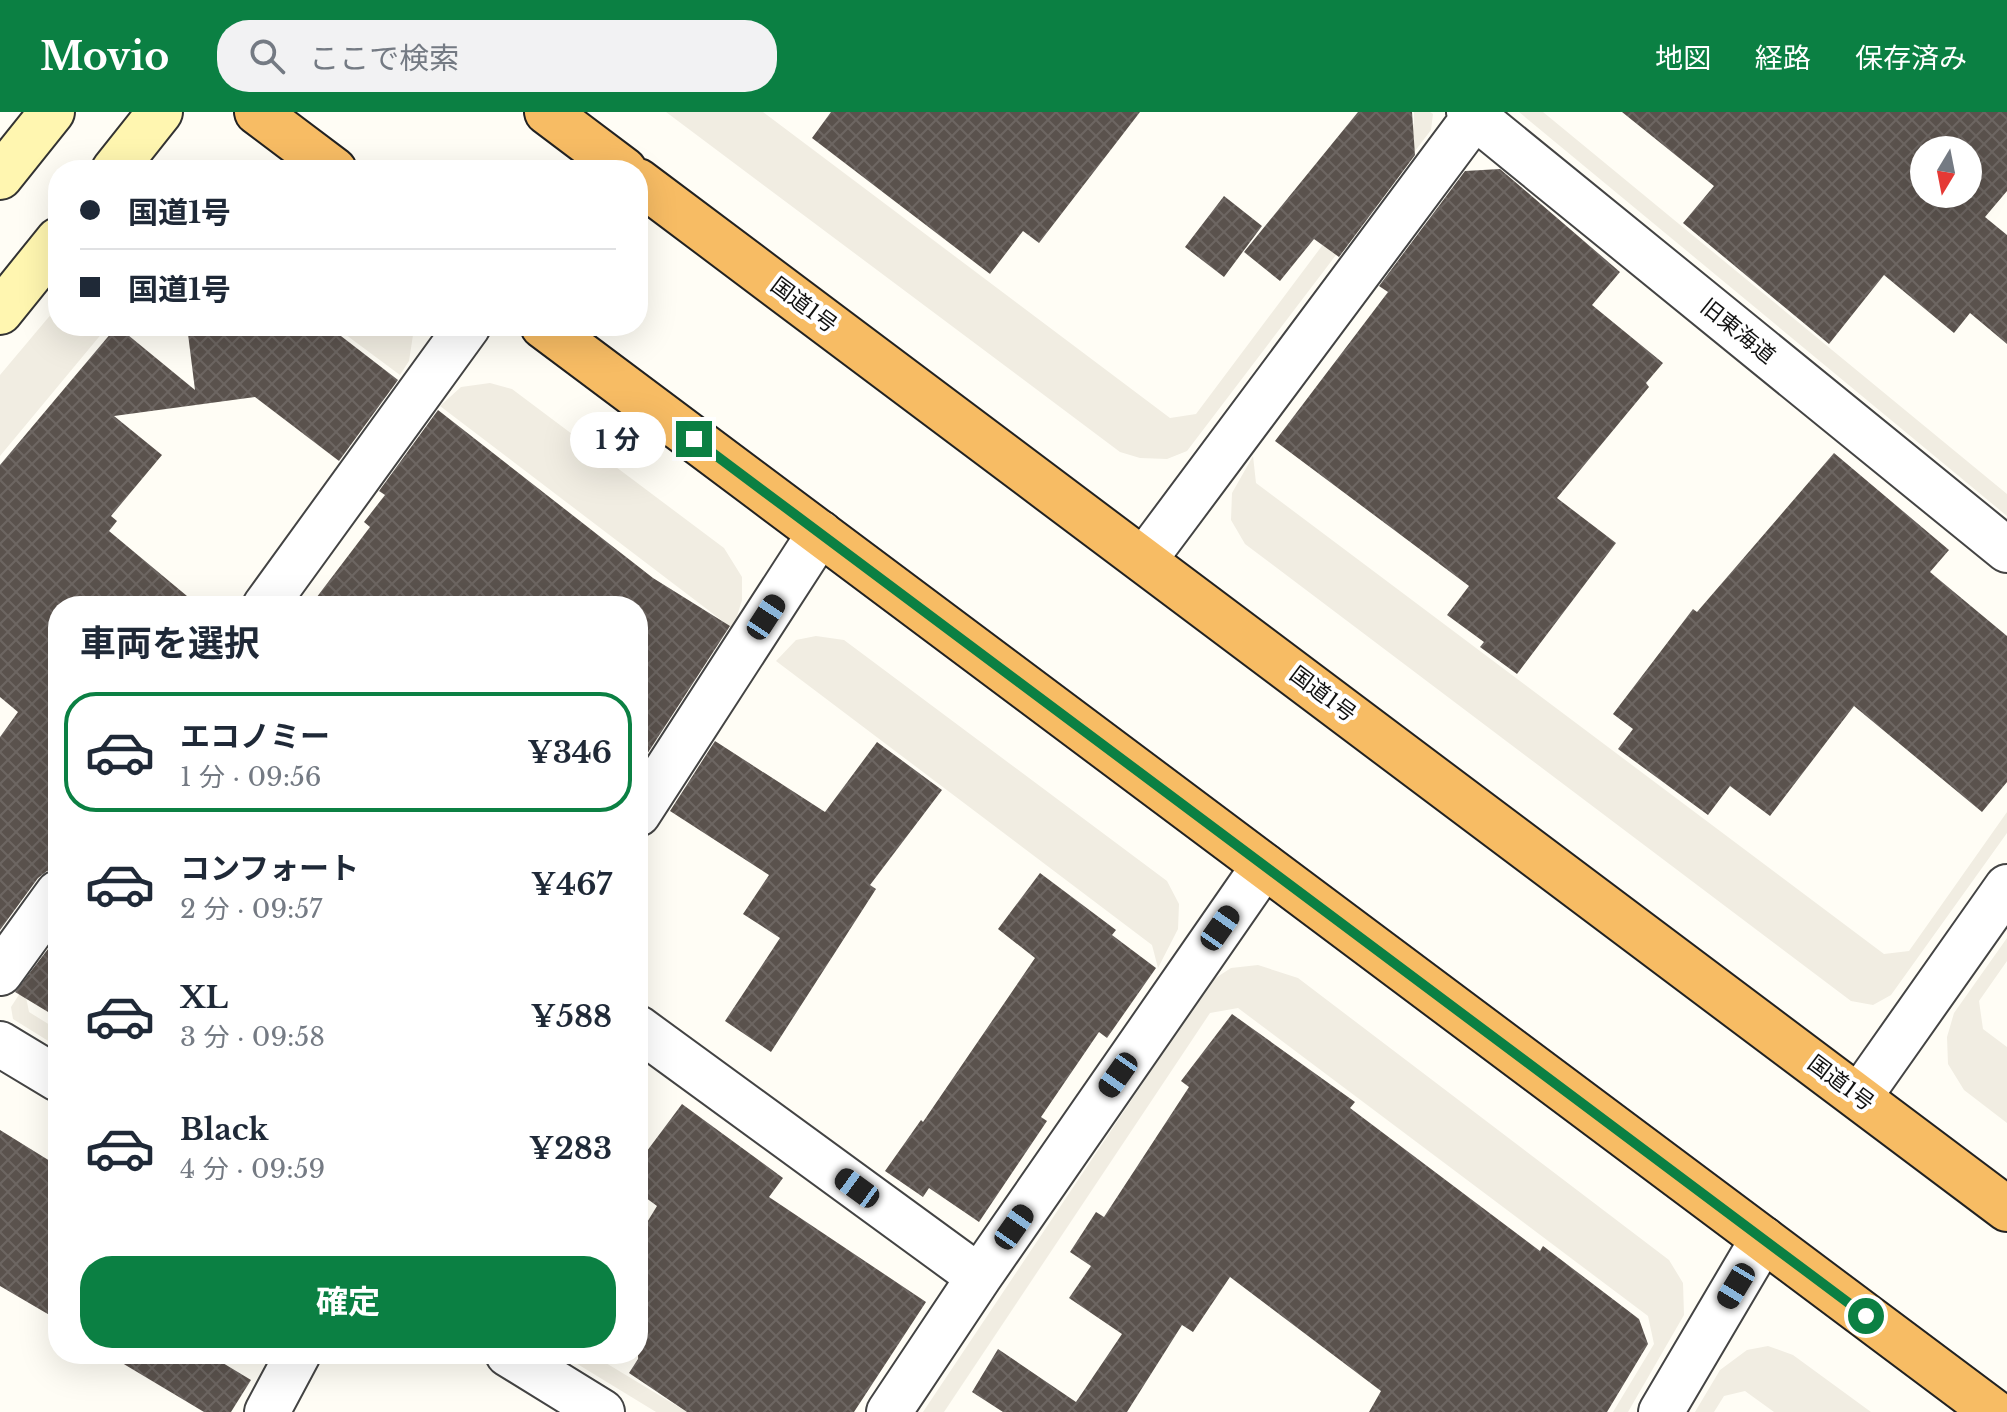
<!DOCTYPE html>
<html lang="ja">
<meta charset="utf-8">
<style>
:root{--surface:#fff;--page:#f2f2f3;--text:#1f2937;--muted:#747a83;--line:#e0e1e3;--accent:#0b8043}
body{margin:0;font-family:"Libre Baskerville","Noto Sans JP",serif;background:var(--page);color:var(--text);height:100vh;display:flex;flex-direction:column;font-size:30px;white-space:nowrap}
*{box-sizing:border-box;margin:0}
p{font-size:26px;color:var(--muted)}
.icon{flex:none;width:44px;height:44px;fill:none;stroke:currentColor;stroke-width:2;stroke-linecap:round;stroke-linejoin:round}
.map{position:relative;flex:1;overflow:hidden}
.panel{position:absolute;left:48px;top:484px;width:600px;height:768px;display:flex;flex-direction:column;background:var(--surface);border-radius:32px;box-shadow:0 8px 32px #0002}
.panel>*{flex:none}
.guide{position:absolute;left:48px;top:48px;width:600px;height:176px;border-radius:32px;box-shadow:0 8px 32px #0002;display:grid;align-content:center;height:176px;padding:0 32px;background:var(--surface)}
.needle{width:52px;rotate:190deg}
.controls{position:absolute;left:1910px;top:24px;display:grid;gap:16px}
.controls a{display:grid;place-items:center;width:72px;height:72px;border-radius:50%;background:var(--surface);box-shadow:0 8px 32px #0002;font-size:40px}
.end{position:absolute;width:36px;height:36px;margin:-18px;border:10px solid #0b8043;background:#fff;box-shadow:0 0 0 4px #fff}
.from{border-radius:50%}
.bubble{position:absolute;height:56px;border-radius:28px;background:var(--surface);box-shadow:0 8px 32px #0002;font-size:26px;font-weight:700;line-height:56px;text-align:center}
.car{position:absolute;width:24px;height:48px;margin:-24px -12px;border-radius:10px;box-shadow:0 0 6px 2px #0007;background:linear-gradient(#222 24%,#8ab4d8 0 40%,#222 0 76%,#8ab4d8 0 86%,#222 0)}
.guide b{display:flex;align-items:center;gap:28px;height:76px;font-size:30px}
.guide b+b{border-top:2px solid var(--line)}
.guide i{width:20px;height:20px;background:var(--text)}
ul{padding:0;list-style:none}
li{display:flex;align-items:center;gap:24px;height:120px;margin:0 16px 12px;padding:0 16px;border:4px solid transparent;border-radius:32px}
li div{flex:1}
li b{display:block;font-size:30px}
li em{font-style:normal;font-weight:700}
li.selected{border-color:var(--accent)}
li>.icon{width:72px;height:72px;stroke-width:1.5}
h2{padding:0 32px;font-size:36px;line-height:96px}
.action{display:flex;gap:16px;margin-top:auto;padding:16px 32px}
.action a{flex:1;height:92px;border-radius:32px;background:var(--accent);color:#fff;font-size:32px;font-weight:700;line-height:92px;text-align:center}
header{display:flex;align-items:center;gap:48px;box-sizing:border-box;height:112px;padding:0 40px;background:var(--accent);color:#fff}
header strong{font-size:38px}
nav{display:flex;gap:44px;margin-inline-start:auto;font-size:28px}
.search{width:560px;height:72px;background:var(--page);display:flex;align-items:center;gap:20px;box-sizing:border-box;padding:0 28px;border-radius:32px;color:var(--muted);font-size:30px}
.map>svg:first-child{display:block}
.plaza{fill:#f1ede2}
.building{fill:url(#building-cross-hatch);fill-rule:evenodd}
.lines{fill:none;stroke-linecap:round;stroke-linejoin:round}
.minor-casing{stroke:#444;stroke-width:48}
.secondary-casing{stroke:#333;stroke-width:48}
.trunk-casing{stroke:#222;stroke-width:48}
.minor{stroke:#fff;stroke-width:44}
.secondary{stroke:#fff6b0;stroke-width:44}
.trunk{stroke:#f7bc64;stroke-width:44}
.route{stroke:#0b8043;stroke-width:10}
.labels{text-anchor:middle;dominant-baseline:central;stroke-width:8;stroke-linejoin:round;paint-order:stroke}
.street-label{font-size:22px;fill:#111;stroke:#fff}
</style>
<header>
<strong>Movio</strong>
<div class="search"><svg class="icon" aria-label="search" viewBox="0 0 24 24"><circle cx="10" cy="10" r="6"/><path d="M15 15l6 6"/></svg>ここで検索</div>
<nav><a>地図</a><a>経路</a><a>保存済み</a></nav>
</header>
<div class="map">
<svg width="2007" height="1300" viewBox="0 0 2007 1300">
<defs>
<pattern id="building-cross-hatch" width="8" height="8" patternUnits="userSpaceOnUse" patternTransform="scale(2)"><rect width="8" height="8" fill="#5a524d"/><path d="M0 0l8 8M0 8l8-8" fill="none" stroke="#6d6662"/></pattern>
</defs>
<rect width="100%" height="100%" fill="#fffdf5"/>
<path class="plaza" d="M666,0H763L1170,306L1196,302L1414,11V0H1430L1433,2L1431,18L1187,339L1167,347L1140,346L1120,340Z
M1519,0H1543L2007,382V404Z
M58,194V214H108L0,344V263Z
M334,214H410L413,223L409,249L400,263Z
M490,271L512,277L724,436L742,465V488L733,517L440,294L461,275Z
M1253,344L1256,371L1884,842L1909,839L2007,700V721L1891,883L1873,893L1851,889L1245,432L1231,408L1232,381Z
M816,524L844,528L1167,769L1179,792L1178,817L1158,856L1152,833L776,549L796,528Z
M2007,826V849L1979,889L1983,917L2007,935V1011L1964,978L1948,952L1947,925L1954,901Z
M1258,853L1298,866L1669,1148L1683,1171L1684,1203L1628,1300H1613L1654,1232L1648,1204L1238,896L1210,901L944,1300H923L1211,869L1231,856Z
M24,875L29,900L58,918V935L13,907L11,895Z
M1768,1234L1793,1243L1871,1300H1774L1745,1279L1724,1284L1714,1300H1695L1720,1258L1747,1238Z
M561,1242H591L687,1300H656Z"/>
<path class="building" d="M831,0H1140L1039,131L1023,119L990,162L812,26Z
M1358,0H1412L1415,43L1339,145L1314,127L1280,169L1244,140Z
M1622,0H2007V79L1985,105L2007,123V232L1970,201L1954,221L1884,163L1829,232L1683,111L1714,74ZM1924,38H1968V82H1924Z
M1500,57L1620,160L1592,193L1663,251L1646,271L1649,275L1557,386L1616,431L1517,562L1480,535L1484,530L1447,503L1469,474L1275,329L1388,180L1379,174L1465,59Z
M1224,84L1262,114L1224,165L1185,135Z
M117,214L195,278L187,214H328L398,268L339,349L255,285L114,304L162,343L111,404L117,409L109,419L199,494H58V756L47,759L38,766L0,818V625L18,600L0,585V353Z
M438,298L653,466L730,514L638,656V494H310L370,415L364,410L385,383L379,379Z
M1834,341L1949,438L1930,460L2007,524V670L1982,700L1854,594L1770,704L1730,674L1708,703L1618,637L1633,617L1613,602L1693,497L1697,500Z
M715,629L825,700L877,630L942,678L870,773L876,777L771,940L725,909L780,826L743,802L769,763L670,699Z
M1040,761L1116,818L1112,823L1156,856L1107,926L1099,920L1041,1005L1047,1009L979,1110L929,1076L923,1085L885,1059L921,1008L923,1010L1035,846L998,817Z
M58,824V906L15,880Z
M1232,902L1355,990L1350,996L1540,1139L1543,1134L1639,1207L1648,1232L1607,1300H1369L1381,1279L1230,1165L1193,1220L1182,1213L1127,1300H1003L972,1280L998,1237L1076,1290L1122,1222L1069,1186L1091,1154L1070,1140L1096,1100L1104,1105L1189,975L1181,969Z
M682,992L783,1066L769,1085L926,1190L854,1300H687L629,1261L638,1247V1125L657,1094L638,1080V1051Z
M0,1018L58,1054V1208L0,1174Z
M107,1242H208L251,1268L231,1300H204Z"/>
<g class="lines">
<defs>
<path id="minor" d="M1469,0L2007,438
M1144,448L1478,0
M265,494L468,214
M638,702L820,421
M0,861L58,781
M638,916L979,1165
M0,932L58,967
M1859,985L2007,775
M508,1242L602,1300
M267,1300L298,1242
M889,1300L979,1165L1264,754
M1661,1300L1763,1127"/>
<path id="secondary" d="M114,58L160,0
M0,65L52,0
M0,200L58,128"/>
<path id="trunk" d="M257,0L334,58
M547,0L624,58
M638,69L2007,1097
M543,214L1994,1300"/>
</defs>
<use href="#minor" class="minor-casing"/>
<use href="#secondary" class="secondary-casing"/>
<use href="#trunk" class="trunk-casing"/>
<use href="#minor" class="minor"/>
<use href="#secondary" class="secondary"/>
<use href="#trunk" class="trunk"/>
</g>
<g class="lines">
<path class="route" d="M694,327L1866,1204"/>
</g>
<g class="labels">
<g class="street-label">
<text transform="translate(804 193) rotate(37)">国道1号</text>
<text transform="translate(1738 219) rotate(39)">旧東海道</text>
<text transform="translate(1323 582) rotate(37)">国道1号</text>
<text transform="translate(1841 971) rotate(37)">国道1号</text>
</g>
</g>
</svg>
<div class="controls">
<a><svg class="needle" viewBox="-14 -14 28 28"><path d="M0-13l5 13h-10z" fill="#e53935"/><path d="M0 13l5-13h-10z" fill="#747a83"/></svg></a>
</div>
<i class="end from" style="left:1866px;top:1204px"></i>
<i class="end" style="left:694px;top:327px"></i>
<div class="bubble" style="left:570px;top:300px;width:96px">1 分</div>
<i class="car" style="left:766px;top:505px;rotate:33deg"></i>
<i class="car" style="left:1220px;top:816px;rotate:35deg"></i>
<i class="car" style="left:1118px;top:963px;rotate:215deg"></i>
<i class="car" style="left:857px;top:1076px;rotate:306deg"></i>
<i class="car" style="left:1014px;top:1115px;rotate:35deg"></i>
<i class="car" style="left:1736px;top:1174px;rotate:211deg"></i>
<div class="guide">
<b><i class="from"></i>国道1号</b>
<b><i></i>国道1号</b>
</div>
<section class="panel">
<h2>車両を選択</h2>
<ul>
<li class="selected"><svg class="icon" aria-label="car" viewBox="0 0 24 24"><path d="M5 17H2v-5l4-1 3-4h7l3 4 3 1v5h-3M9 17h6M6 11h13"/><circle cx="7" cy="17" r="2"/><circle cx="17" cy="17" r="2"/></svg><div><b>エコノミー</b><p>1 分 · 09:56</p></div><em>¥346</em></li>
<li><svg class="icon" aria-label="car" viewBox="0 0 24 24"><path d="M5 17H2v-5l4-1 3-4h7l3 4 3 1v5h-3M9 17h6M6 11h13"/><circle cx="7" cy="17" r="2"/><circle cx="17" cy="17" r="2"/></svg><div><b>コンフォート</b><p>2 分 · 09:57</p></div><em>¥467</em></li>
<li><svg class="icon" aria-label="car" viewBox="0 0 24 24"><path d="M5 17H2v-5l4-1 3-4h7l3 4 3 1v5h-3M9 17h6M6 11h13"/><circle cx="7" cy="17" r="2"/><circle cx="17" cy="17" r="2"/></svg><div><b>XL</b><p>3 分 · 09:58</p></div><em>¥588</em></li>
<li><svg class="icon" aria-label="car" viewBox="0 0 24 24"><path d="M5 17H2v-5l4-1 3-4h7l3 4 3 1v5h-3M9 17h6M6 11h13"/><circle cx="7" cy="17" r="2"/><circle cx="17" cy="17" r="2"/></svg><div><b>Black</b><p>4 分 · 09:59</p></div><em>¥283</em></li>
</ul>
<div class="action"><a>確定</a></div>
</section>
</div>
